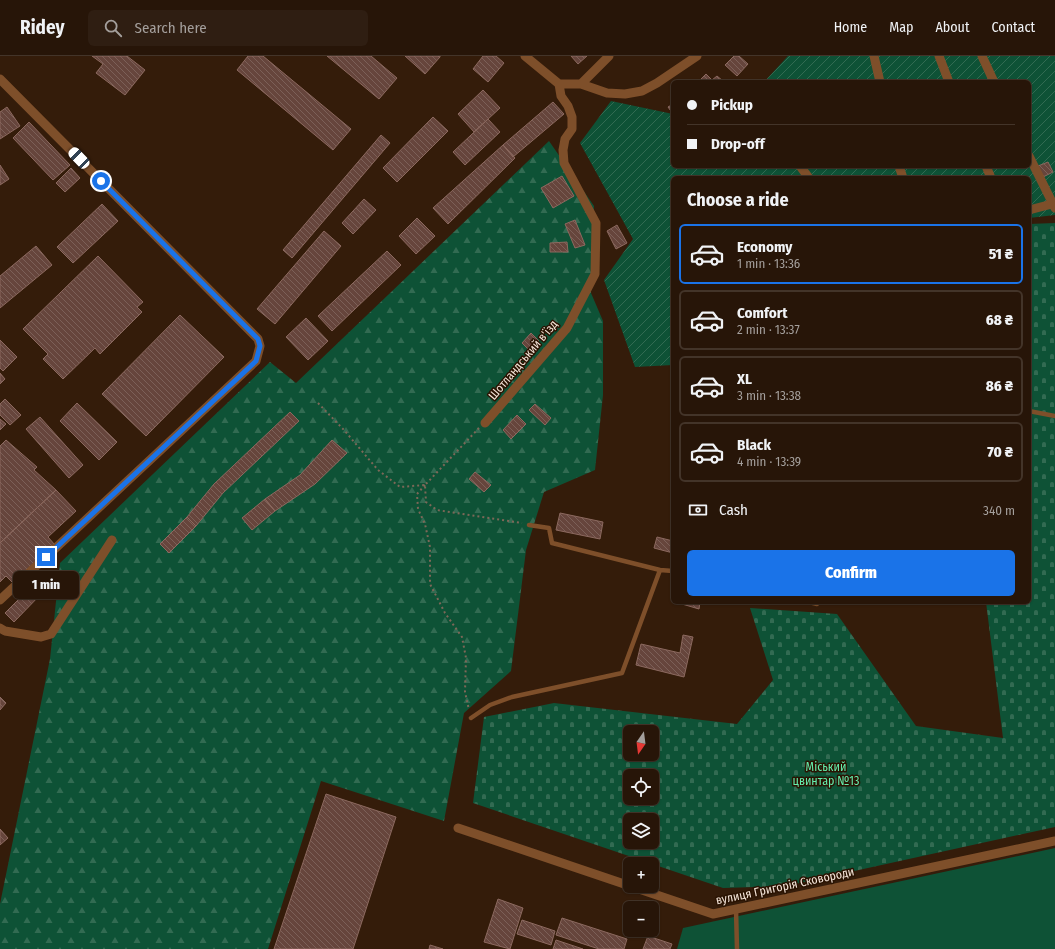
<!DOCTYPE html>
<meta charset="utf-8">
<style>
:root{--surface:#271508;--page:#2f1e12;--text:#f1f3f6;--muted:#a49f9c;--line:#433429;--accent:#1a73e8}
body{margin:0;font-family:"Fira Sans Condensed",sans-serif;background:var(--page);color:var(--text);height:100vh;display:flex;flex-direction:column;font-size:15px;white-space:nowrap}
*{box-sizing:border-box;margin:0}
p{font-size:13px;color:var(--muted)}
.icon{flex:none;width:22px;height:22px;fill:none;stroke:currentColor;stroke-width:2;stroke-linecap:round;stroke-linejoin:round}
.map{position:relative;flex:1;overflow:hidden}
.sheet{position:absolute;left:671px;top:120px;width:360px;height:428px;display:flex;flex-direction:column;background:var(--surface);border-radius:6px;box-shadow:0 1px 3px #0004,0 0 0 1px var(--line)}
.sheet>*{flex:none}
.hud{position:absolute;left:671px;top:24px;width:360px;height:88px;border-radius:6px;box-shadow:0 1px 3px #0004,0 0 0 1px var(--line);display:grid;align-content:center;height:88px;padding:0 16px;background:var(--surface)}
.needle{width:26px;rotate:194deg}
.tools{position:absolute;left:623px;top:669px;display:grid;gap:8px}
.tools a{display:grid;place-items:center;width:36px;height:36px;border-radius:6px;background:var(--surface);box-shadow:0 1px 3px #0004,0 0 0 1px var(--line);font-size:20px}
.end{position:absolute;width:18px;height:18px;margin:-9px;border:5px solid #1a73e8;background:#fff;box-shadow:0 0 0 2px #fff}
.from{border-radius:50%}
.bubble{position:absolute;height:28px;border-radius:6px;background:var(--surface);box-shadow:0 1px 3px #0004,0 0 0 1px var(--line);font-size:13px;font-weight:800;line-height:28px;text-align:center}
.car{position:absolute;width:12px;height:24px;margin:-12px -6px;border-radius:5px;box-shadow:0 0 3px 1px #0007;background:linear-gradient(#fff 24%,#345 0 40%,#fff 0 76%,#345 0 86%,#fff 0)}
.hud b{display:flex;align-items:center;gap:14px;height:38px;font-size:15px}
.hud b+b{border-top:1px solid var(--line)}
.hud i{width:10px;height:10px;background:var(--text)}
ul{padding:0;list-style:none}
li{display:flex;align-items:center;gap:12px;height:60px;margin:0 8px 6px;padding:0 8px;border:2px solid var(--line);border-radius:6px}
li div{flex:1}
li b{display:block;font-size:15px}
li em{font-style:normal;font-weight:800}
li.on{border-color:var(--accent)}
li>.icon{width:36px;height:36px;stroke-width:1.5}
h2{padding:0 16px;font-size:18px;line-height:48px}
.pay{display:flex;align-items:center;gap:10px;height:44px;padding:0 16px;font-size:15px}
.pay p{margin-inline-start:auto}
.action{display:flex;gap:8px;margin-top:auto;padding:8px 16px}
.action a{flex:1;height:46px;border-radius:6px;background:var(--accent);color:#fff;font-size:16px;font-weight:800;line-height:46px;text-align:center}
header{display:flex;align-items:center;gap:24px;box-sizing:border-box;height:56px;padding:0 20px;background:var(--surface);border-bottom:1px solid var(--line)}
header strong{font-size:19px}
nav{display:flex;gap:22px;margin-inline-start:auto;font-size:14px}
.search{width:280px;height:36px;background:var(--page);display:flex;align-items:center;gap:10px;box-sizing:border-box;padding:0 14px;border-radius:6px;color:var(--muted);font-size:15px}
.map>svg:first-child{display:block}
.grass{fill:#0e5236}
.forest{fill:url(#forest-firs)}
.cemetery{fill:url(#cemetery-stones);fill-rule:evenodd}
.garden{fill:url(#garden-furrows)}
.building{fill:url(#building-back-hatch);stroke:#8c695f}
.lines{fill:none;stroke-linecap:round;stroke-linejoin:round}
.path{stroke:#7d6858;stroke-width:2;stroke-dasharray:2 3;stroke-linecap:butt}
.lane{stroke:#7e4f2a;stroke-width:4.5}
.street{stroke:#7e4f2a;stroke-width:9}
.route{stroke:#1a73e8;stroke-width:5}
.labels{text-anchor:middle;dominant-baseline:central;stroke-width:3;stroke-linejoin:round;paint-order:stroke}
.street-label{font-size:12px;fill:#f5e5d9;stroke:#2a1302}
.park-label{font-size:12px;fill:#65efae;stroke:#2a1302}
</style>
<header>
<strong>Ridey</strong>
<div class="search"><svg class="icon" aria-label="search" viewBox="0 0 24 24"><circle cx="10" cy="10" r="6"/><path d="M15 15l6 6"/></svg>Search here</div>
<nav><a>Home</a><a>Map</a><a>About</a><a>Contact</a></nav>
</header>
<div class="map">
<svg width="1055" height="893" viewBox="0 0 1055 893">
<defs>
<pattern id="forest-firs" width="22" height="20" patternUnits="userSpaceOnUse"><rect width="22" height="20" fill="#0e5236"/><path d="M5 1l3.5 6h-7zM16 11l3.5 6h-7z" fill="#326b52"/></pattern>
<pattern id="cemetery-stones" width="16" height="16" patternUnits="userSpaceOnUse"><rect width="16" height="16" fill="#0e5236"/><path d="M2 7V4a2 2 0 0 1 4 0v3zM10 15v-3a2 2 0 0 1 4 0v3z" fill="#326b52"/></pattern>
<pattern id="garden-furrows" width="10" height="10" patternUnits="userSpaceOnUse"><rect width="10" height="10" fill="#0e5236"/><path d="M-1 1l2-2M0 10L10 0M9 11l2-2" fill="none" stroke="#326b52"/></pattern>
<pattern id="building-back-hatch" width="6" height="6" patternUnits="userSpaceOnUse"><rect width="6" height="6" fill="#66453c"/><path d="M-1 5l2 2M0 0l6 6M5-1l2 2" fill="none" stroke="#7c6058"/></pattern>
</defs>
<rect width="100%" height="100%" fill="#341c0a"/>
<path class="grass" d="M1055,792V893H677L683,872Z"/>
<path class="forest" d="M549,85L594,150L591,237L603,265V339L595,414L544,436L526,494L511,615L464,657L444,765L321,725L268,893H0V848L50,603L60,507L270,306L296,327Z"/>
<path class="cemetery" d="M1055,167V771L786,830L723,832L473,747L484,661L554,647L737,668L773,624L750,552L837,558L916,670L1003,682L986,546H1029V168ZM630,676H652V698H630ZM630,720H652V742H630ZM630,764H652V786H630Z"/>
<path class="garden" d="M788,0H1055V159L1029,162V122H673V309L635,311L604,224L633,183L580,87L611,45L673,58V110H1029V26H764Z"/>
<path class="building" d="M92,0H127L145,14L125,39L96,17L103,8Z
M248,0H263L351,73L333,94L237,14Z
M327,0H371L397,22L379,43Z
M405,0H440V1L425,18Z
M483,0H496L504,7L488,26L473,13Z
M571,0H587L578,8Z
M734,0H739L748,8L737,20L725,9Z
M706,18L712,24L717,20L723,25L698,26Z
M483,34L500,52L474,76L458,58Z
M553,46L564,58L513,101L503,89Z
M673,48V58L668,51Z
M7,51L20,70L0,83V56Z
M433,61L448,75L397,126L383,112Z
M488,63L500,76L465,109L453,96Z
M29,66L70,109L53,124L13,82Z
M381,79L390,87L292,202L283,194Z
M503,89L515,102L448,168L433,152Z
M1048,106L1053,116L1043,121L1038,110Z
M0,109L9,123L0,129Z
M71,112L80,122L65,136L56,127Z
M562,120L574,140L553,152L541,132Z
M364,143L376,154L353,178L342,167Z
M102,148L118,165L73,207L57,191Z
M417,162L435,180L416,198L399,180Z
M575,164L585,189L575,192L565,168Z
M617,169L627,187L616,193L607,175Z
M324,175L341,190L275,268L257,253Z
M567,186L568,196H550V187Z
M36,190L52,209L0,252V220Z
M387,195L401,209L332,275L318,260Z
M98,200L143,246L137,251L142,256L100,298L95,292L63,323L43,303L48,298L23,273Z
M180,259L224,301L146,380L102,338Z
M306,262L328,285L308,304L286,281Z
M531,277L539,285L530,295L522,287Z
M0,284L17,301L3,315L0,312Z
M0,317L5,323L0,328Z
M5,343L21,359L10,369L0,359V348Z
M77,347L117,386L99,404L60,365Z
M535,348L551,362L545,369L529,354Z
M290,356L299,365L223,437L196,470L187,461L214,428Z
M517,359L526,368L511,383L503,374Z
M40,361L83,409L69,422L26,373Z
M0,363L6,368L0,374Z
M6,384L37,411L34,414L56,434L0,487V390Z
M332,384L347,397L315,428L275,455L265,443L300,419Z
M475,416L491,429L484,436L469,423Z
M56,434L76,455L48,481L55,489L13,527L6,520L0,526V487Z
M265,443L275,455L252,474L242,462Z
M560,457L603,466L600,483L556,474Z
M187,461L196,470L169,497L160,488Z
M657,481L673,485V497L654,492Z
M33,529L42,537L14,566L5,557Z
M682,546H700L699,553L682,548Z
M683,579L693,581L684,621L636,609L641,588L680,597Z
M0,641L6,647L0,654Z
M326,738L396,761L353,893H274Z
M0,773L8,782L0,789Z
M498,843L523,852L510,893L484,886Z
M562,862L627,883L624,893H599L556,879Z
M522,864L555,875L551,889L517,878Z
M648,880L672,888L670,893H643Z
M556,884L583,893H553Z
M430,889L443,893H429Z"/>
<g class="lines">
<path class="path" d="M318,347L344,374L378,414L400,431L425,429
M479,372L425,429L426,446L437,454L522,467
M425,429L417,438L418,453L425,468L430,491V528L445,557L462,581L466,602L465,636L469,654"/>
<path class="lane" d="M1029,355L1055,360
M529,469L549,472L552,487L660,514L673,515
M809,546L817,548
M471,662L490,649L512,641L622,617L660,514
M736,853L737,893"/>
<path class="street" d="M874,0L880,26
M939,0L949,26
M982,0L994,26
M0,23L258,283L260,290L256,305L0,544
M559,28H581L607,37L625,38L642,35L657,27L697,0
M581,28L609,0
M1029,100L1055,152
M800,110L809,122
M899,110L903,122
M986,110L991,122
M1029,154L1052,148
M485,367L567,272L595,218L596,167L564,107L563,94L565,83L572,73V61L568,50L561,40L559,28L525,0
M0,572L5,575L41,581L51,578L112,484
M458,772L713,858L1055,785"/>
</g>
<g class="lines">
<path class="route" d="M46,501L256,305L260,290L258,283L101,125"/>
</g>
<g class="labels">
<g class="street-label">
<text transform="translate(523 304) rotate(-50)">Шотландський в'їзд</text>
<text transform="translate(785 830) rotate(-12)">вулиця Григорія Сковороди</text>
</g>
<g class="park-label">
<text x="826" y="711">Міський<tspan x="826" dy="14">цвинтар №13</tspan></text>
</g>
</g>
</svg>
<div class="tools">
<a><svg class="needle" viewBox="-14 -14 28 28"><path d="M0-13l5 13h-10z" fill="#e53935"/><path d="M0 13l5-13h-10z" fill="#a49f9c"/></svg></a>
<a><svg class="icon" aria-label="locate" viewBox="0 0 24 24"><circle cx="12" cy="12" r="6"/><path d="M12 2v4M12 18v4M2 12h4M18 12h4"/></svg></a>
<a><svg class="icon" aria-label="layers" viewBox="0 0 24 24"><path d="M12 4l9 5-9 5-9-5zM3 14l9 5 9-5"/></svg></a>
<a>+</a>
<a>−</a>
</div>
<i class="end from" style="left:101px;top:125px"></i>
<i class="end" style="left:46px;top:501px"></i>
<div class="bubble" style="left:13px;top:515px;width:66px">1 min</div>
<i class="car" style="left:79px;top:102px;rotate:316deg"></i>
<div class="hud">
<b><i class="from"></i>Pickup</b>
<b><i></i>Drop-off</b>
</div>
<section class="sheet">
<h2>Choose a ride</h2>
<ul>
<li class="on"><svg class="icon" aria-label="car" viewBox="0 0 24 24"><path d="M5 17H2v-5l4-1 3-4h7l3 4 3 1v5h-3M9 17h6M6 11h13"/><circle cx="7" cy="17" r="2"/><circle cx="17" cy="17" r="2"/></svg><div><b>Economy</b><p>1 min · 13:36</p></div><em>51 ₴</em></li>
<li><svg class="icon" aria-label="car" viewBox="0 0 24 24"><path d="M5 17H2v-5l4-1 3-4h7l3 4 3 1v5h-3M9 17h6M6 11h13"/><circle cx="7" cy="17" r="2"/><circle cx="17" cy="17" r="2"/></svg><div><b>Comfort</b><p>2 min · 13:37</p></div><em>68 ₴</em></li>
<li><svg class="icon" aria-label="car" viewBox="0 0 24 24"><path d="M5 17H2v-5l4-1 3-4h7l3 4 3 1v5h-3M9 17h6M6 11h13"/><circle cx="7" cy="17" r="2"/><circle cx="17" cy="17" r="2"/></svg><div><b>XL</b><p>3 min · 13:38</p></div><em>86 ₴</em></li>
<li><svg class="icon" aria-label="car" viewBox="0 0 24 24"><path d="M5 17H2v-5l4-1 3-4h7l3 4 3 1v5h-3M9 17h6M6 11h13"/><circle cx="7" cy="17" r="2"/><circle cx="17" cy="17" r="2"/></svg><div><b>Black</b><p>4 min · 13:39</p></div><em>70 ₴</em></li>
</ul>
<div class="pay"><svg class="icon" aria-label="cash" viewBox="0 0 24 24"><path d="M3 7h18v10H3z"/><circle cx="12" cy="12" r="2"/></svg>Cash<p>340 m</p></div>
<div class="action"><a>Confirm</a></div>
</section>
</div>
